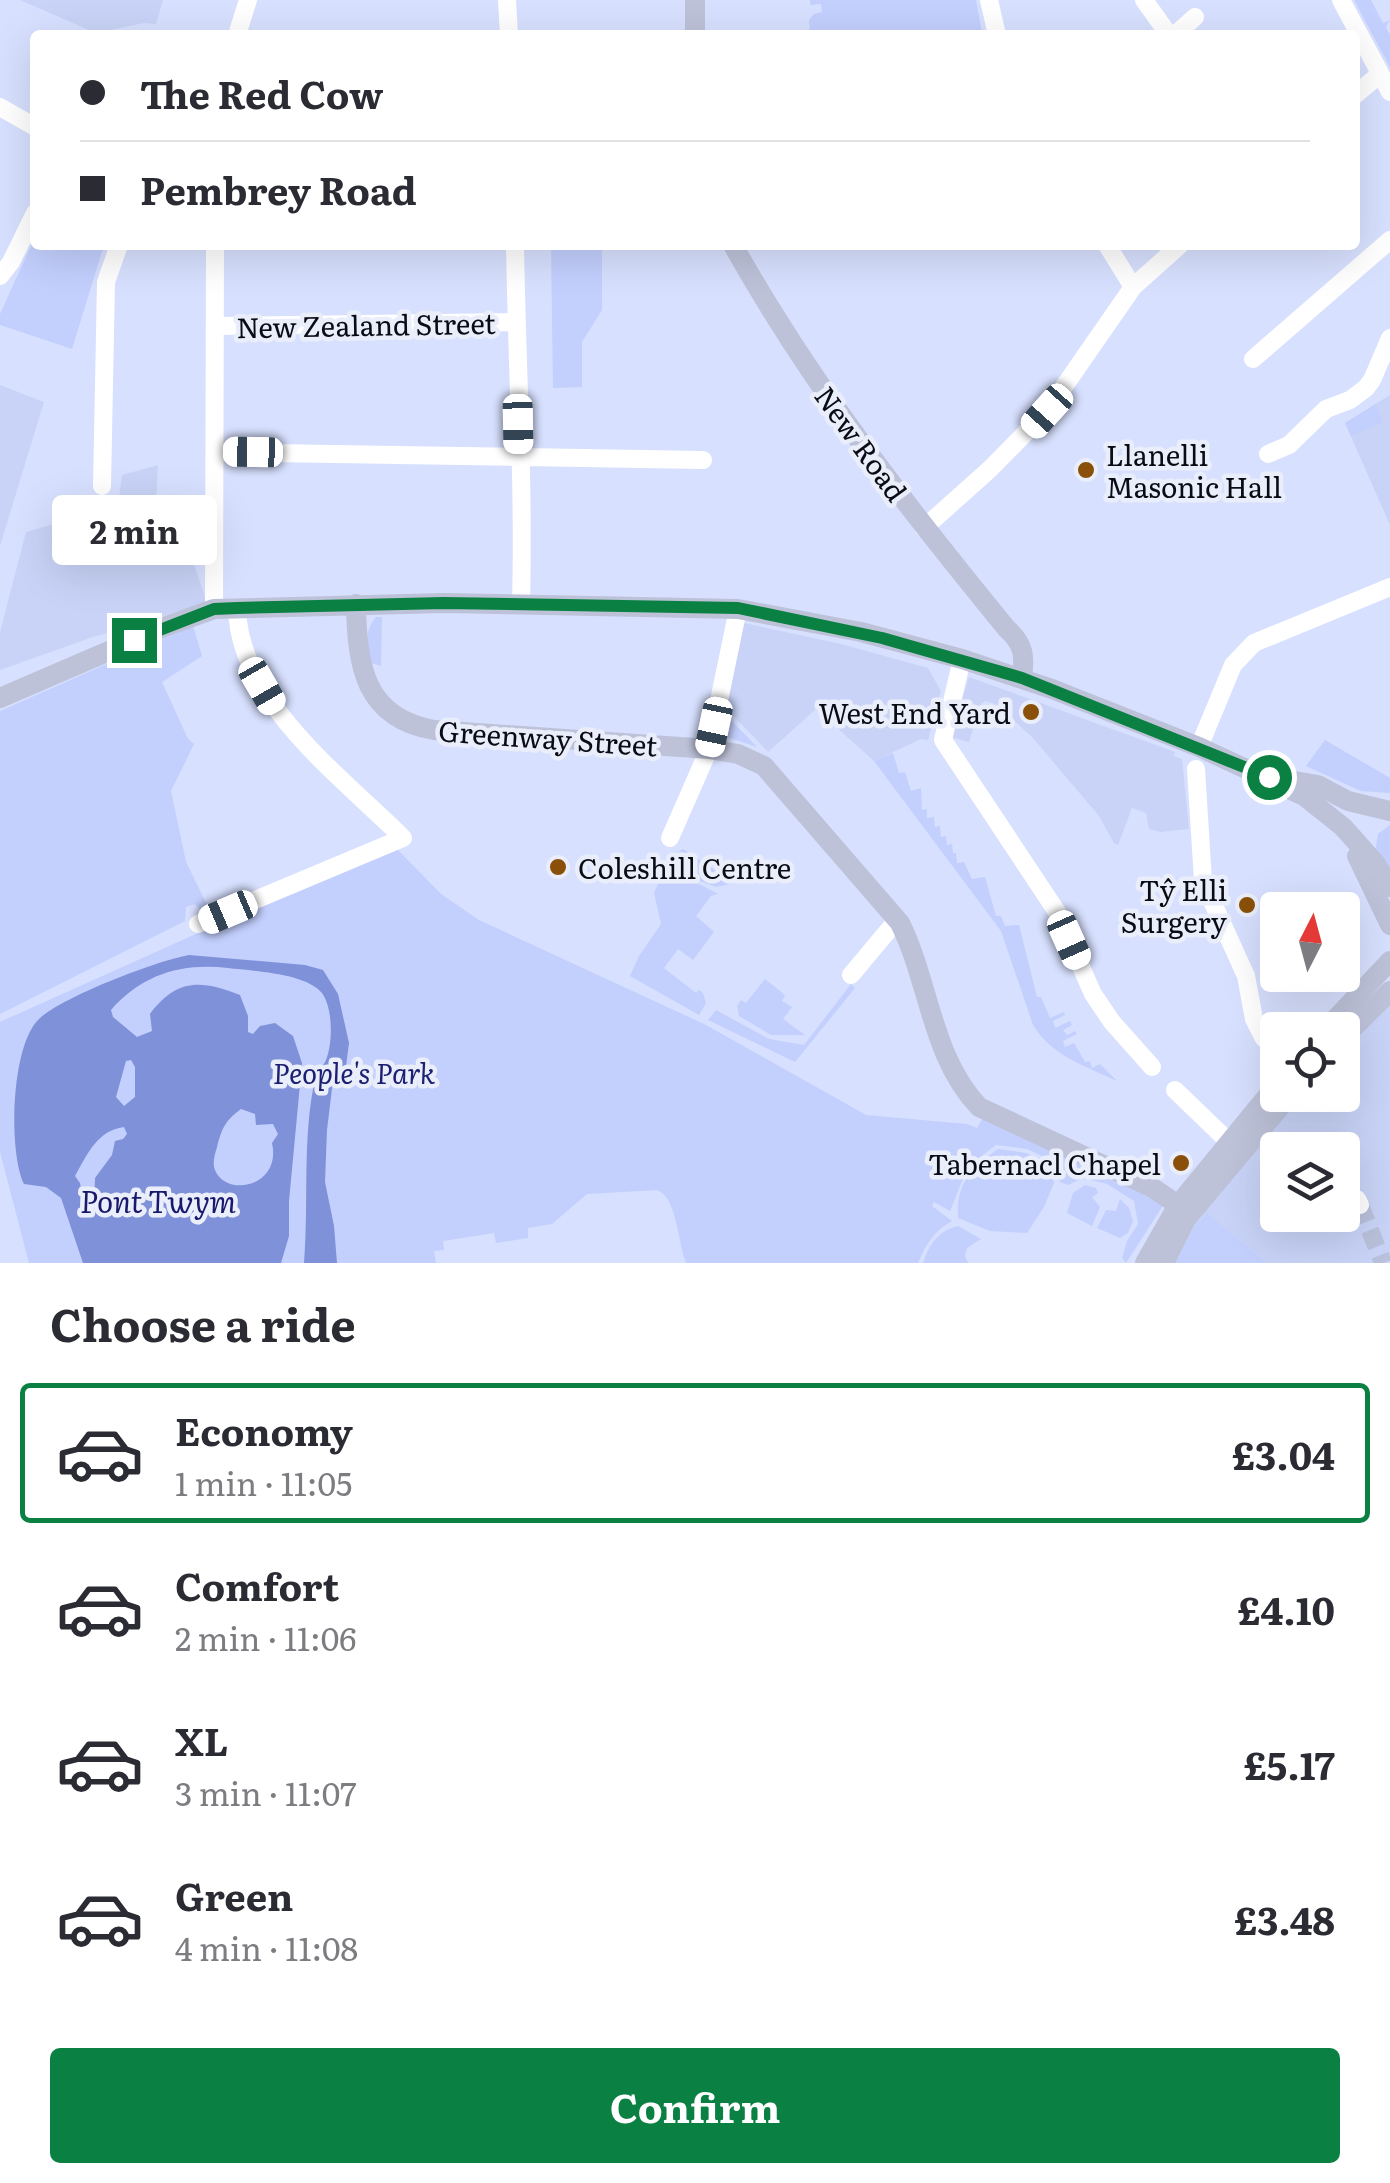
<!DOCTYPE html>
<meta charset="utf-8">
<style>
:root{--surface:#fff;--page:#f2f2f3;--text:#2b2b33;--muted:#7c7c81;--line:#e1e1e2;--accent:#0b8043}
body{margin:0;font-family:Literata,serif;background:var(--page);color:var(--text);height:100vh;display:flex;flex-direction:column;font-size:38px;white-space:nowrap}
*{box-sizing:border-box;margin:0}
p{font-size:32px;color:var(--muted)}
.icon{flex:none;width:55px;height:55px;fill:none;stroke:currentColor;stroke-width:2;stroke-linecap:round;stroke-linejoin:round}
.map{position:relative;height:1263px;overflow:hidden}
.sheet{display:flex;flex-direction:column;background:var(--surface);flex:1}
.sheet>*{flex:none}
.guide{position:absolute;left:30px;top:30px;width:1330px;height:220px;border-radius:10px;box-shadow:0 10px 40px #0002;display:grid;align-content:center;height:220px;padding:0 50px;background:var(--surface)}
.needle{width:65px;rotate:6deg}
.fabs{position:absolute;left:1260px;top:892px;display:grid;gap:20px}
.fabs a{display:grid;place-items:center;width:100px;height:100px;border-radius:10px;background:var(--surface);box-shadow:0 10px 40px #0002;font-size:50px}
.end{position:absolute;width:45px;height:45px;margin:-22px;border:12px solid #0b8043;background:#fff;box-shadow:0 0 0 5px #fff}
.from{border-radius:50%}
.bubble{position:absolute;height:70px;border-radius:10px;background:var(--surface);box-shadow:0 10px 40px #0002;font-size:32px;font-weight:700;line-height:70px;text-align:center}
.car{position:absolute;width:30px;height:60px;margin:-30px -15px;border-radius:12px;box-shadow:0 0 8px 2px #0007;background:linear-gradient(#fff 24%,#345 0 40%,#fff 0 76%,#345 0 86%,#fff 0)}
.guide b{display:flex;align-items:center;gap:35px;height:95px;font-size:38px}
.guide b+b{border-top:2px solid var(--line)}
.guide i{width:25px;height:25px;background:var(--text)}
ul{padding:0;list-style:none}
li{display:flex;align-items:center;gap:30px;height:140px;margin:0 20px 15px;padding:0 30px;border:5px solid transparent;border-radius:10px}
li div{flex:1}
li b{display:block;font-size:38px}
li em{font-style:normal;font-weight:700}
li.current{border-color:var(--accent)}
li>.icon{width:90px;height:90px;stroke-width:1.5}
h2{padding:0 50px;font-size:45px;line-height:120px}
.action{display:flex;gap:20px;margin-top:auto;padding:20px 50px}
.action a{flex:1;height:115px;border-radius:10px;background:var(--accent);color:#fff;font-size:40px;font-weight:700;line-height:115px;text-align:center}
.map>svg:first-child{display:block}
.built{fill:#c8d3f7;fill-rule:evenodd}
.green{fill:#c3cffd}
.water{fill:#7f91d8;fill-rule:evenodd}
.lines{fill:none;stroke-linecap:round;stroke-linejoin:round}
.minor-tunnel{stroke:#b8c0db;stroke-width:18;stroke-dasharray:18 9;stroke-linecap:butt}
.minor{stroke:#fff;stroke-width:18}
.major{stroke:#bdc2d9;stroke-width:20}
.route{stroke:#0b8043;stroke-width:12}
.poi-dot{fill:#8a5009;stroke:#eaeefa;stroke-width:4}
.labels{text-anchor:middle;dominant-baseline:central;stroke-width:9;stroke-linejoin:round;paint-order:stroke}
.street-label{font-size:28px;fill:#090b15;stroke:#eaeefa}
.poi-label{font-size:28px;fill:#090b15;stroke:#eaeefa;text-anchor:end}
.park-label{font-size:28px;font-style:italic;fill:#1c2073;stroke:#eaeefa}
.water-label{font-size:30px;font-style:italic;fill:#18196c;stroke:#eaeefa}
</style>
<div class="map">
<svg width="1390" height="1263" viewBox="0 0 1390 1263">
<rect width="100%" height="100%" fill="#d7e0fe"/>
<path class="built" d="M20,0H163L156,24L144,23L96,33Z
M0,385L44,402L0,546Z
M1390,395V525L1345,423Z
M158,465L156,502L166,531L171,545L186,540L207,603L93,637L0,670V632L26,532L118,506L122,475Z
M744,623L841,644L928,668L941,691L928,740L921,739L874,761L816,709L768,752L725,707Z
M969,677L1175,752L1174,756L1182,759L1189,829L1160,832L1149,829L1146,813L1132,808L1118,845L1114,843L1099,816L1033,738L996,704L985,701L980,705L969,742L951,737Z
M1390,993V1263H1172L1192,1227L1297,1095H1342L1343,1043ZM1278,1150H1342V1215H1278Z"/>
<path class="green" d="M810,0H976L982,33L810,35L809,20L814,14L822,12L821,4L810,5Z
M1354,0H1371L1383,23L1390,20L1386,27L1390,35V67Z
M35,237V245H104L72,349L0,325V314Z
M551,245H602V310L582,342V387L553,388Z
M1376,404L1383,422L1351,436L1345,423Z
M376,617H382L381,666L371,663C366,646 364,631 376,617Z
M193,626L202,656L162,682L188,739L194,744L171,791L186,862L210,911H201L195,904L186,907L185,921L0,1014V711Z
M723,716H727L757,747L724,736L721,731Z
M1325,740L1390,778V793L1361,791L1306,766Z
M893,753L899,773L905,772L911,791L921,788L922,810L927,809V818L934,817L935,827L940,826L941,837L946,836L947,845L952,844L953,853H956L957,863L964,862L972,879L985,877L996,916H1001L1005,926L1019,925L1037,997H1041L1050,1018L1064,1012L1065,1015L1053,1021L1055,1028L1070,1021L1072,1025L1063,1030L1067,1035L1075,1031L1077,1034L1063,1041L1065,1047L1074,1043L1085,1062L1090,1061L1092,1068L1100,1064L1117,1081C1085,1066 1052,1056 1033,1025L1001,931L874,761Z
M1390,825V872L1375,853L1378,834Z
M387,848L398,850L441,894L479,920L706,1025L866,1115L967,1124L977,1128L983,1118L1166,1201L1126,1263L1122,1258L1127,1241L1138,1224L1134,1201L1107,1184L1083,1178L1068,1185L1060,1182L1055,1162L1027,1149L996,1145L968,1166L950,1211L934,1202L932,1206L952,1221C934,1231 926,1244 918,1263H686C678,1243 677,1197 657,1190L587,1194L552,1224L528,1228V1238L496,1243L494,1233L443,1241L444,1250L434,1251L436,1263H29L0,1152V1022Z
M683,849L732,881L730,884L716,887L669,869L666,865L671,857Z
M669,878L699,884L718,894L711,896L696,916L714,932L693,960L678,949L664,968L696,993L699,990L703,993L706,1003L699,1015L630,976L639,956L661,924L654,893L660,880Z
M765,979L785,995L782,1001L792,1007L783,1019L805,1035H771L739,1016L737,1006L741,1000L746,1003Z
M851,984L855,988L795,1062L708,1020L716,1010L769,1039L804,1045Z
M998,1149L1026,1153L1048,1162L1054,1183L1044,1207L1027,1233L990,1231L958,1218C956,1182 972,1168 998,1149Z
M1085,1185L1096,1188L1098,1193L1092,1197L1100,1207L1092,1226L1067,1213L1073,1193Z
M1120,1199L1129,1208L1133,1221L1128,1233L1120,1238L1097,1228L1106,1210L1116,1211Z
M1207,1213L1266,1263H1174L1193,1229Z
M958,1226L981,1239L967,1248L965,1256L968,1263H923C929,1245 938,1231 958,1226Z"/>
<path class="water" d="M189,955L305,965L323,970L338,994L349,1043L346,1066L333,1080L327,1130L325,1182L334,1226L337,1263H304C309,1204 302,1136 315,1080C317,1072 323,1067 326,1060C333,1043 333,1008 322,993C306,973 253,971 228,968C181,963 143,974 111,1010L113,1017L137,1037L152,1031L150,1014C177,978 201,980 240,995L248,1016V1032L253,1034L260,1026L275,1023L293,1036L302,1063L289,1201V1236L281,1263H83L61,1198L46,1187L24,1184C8,1151 11,1045 39,1019C62,997 156,961 189,955ZM131,1060L135,1067V1097L124,1106L116,1097L126,1061ZM241,1109L255,1114L256,1125L273,1124L278,1134L272,1143C282,1187 226,1198 215,1170C212,1163 215,1154 217,1147C222,1128 225,1121 241,1109ZM124,1127L127,1134L123,1139L115,1141L112,1155L95,1178L94,1207L84,1208L80,1183L75,1176C88,1153 97,1131 124,1127Z"/>
<g class="lines">
<path class="minor-tunnel" d="M1360,1205L1383,1263"/>
<path class="minor" d="M507,0L509,35
M989,0L997,35
M1144,0L1169,35
M1341,0L1390,92
M237,35L248,0
M1175,35L1195,17
M1355,95L1380,74
M0,107L35,127
M515,245C517,365 524,485 521,604
M1107,245L1133,287
M0,276L11,262L35,213
M215,326L516,322
M1253,359L1390,240
M215,452L703,460
M1268,454L1289,445L1326,409L1350,400L1366,388L1372,380L1390,338
M102,486L106,282L119,245
M924,528L990,469L1047,411L1133,287L1180,245
M214,609L215,245
M962,659L943,740L1057,912L1093,994L1112,1022L1152,1067
M1199,747L1233,665L1254,643L1390,587
M1196,769L1203,881L1246,976L1254,1019L1263,1037L1278,1053
M670,838L709,749L738,609
M198,924L403,838C341,776 239,702 237,608
M851,975L897,920
M1175,1090L1229,1142
M1357,1199L1360,1205"/>
<path class="major" d="M695,0V35
M733,245C810,383 907,507 1007,629C1024,644 1025,656 1022,678
M356,604C357,665 364,718 434,730L709,749L738,754L764,766L900,923C930,984 931,1056 979,1107L1153,1188L1178,1205L1199,1204
M0,698L167,626L214,609L444,603L738,609L861,632L962,659L1052,689L1199,747L1304,796L1343,827L1376,864L1390,887
M1283,779L1318,785L1348,801L1390,811
M1357,856L1390,925
M1325,1030L1390,961
M1342,1039L1390,991
M1145,1263L1178,1205L1278,1083
M1164,1263L1186,1219L1290,1095"/>
</g>
<g class="lines">
<path class="route" d="M134,640L214,609L237,608L444,603L738,608L882,638L1022,678L1269,777"/>
</g>
<g class="poi-dot">
<circle cx="1086" cy="470" r="10"/>
<circle cx="1031" cy="712" r="10"/>
<circle cx="558" cy="867" r="10"/>
<circle cx="1247" cy="905" r="10"/>
<circle cx="1181" cy="1163" r="10"/>
</g>
<g class="labels">
<g class="street-label">
<text transform="translate(366 324) rotate(-1)">New Zealand Street</text>
<text transform="translate(862 443) rotate(54)">New Road</text>
<text transform="translate(548 737) rotate(4)">Greenway Street</text>
</g>
<g class="poi-label">
<text x="1106" y="454" text-anchor="start">Llanelli<tspan x="1106" dy="32">Masonic Hall</tspan></text>
<text x="1011" y="712">West End Yard</text>
<text x="578" y="867" text-anchor="start">Coleshill Centre</text>
<text x="1227" y="889">Tŷ Elli<tspan x="1227" dy="32">Surgery</tspan></text>
<text x="1161" y="1163">Tabernacl Chapel</text>
</g>
<g class="park-label">
<text x="354" y="1072">People's Park</text>
</g>
<g class="water-label">
<text x="158" y="1200">Pont Twym</text>
</g>
</g>
</svg>
<div class="fabs">
<a><svg class="needle" viewBox="-14 -14 28 28"><path d="M0-13l5 13h-10z" fill="#e53935"/><path d="M0 13l5-13h-10z" fill="#7c7c81"/></svg></a>
<a><svg class="icon" aria-label="locate" viewBox="0 0 24 24"><circle cx="12" cy="12" r="6"/><path d="M12 2v4M12 18v4M2 12h4M18 12h4"/></svg></a>
<a><svg class="icon" aria-label="layers" viewBox="0 0 24 24"><path d="M12 4l9 5-9 5-9-5zM3 14l9 5 9-5"/></svg></a>
</div>
<i class="end from" style="left:1269px;top:777px"></i>
<i class="end" style="left:134px;top:640px"></i>
<div class="bubble" style="left:52px;top:495px;width:165px">2 min</div>
<i class="car" style="left:1047px;top:411px;rotate:222deg"></i>
<i class="car" style="left:518px;top:424px;rotate:179deg"></i>
<i class="car" style="left:253px;top:452px;rotate:271deg"></i>
<i class="car" style="left:262px;top:686px;rotate:150deg"></i>
<i class="car" style="left:714px;top:727px;rotate:192deg"></i>
<i class="car" style="left:228px;top:912px;rotate:247deg"></i>
<i class="car" style="left:1069px;top:940px;rotate:156deg"></i>
<div class="guide">
<b><i class="from"></i>The Red Cow</b>
<b><i></i>Pembrey Road</b>
</div>
</div>
<section class="sheet">
<h2>Choose a ride</h2>
<ul>
<li class="current"><svg class="icon" aria-label="car" viewBox="0 0 24 24"><path d="M5 17H2v-5l4-1 3-4h7l3 4 3 1v5h-3M9 17h6M6 11h13"/><circle cx="7" cy="17" r="2"/><circle cx="17" cy="17" r="2"/></svg><div><b>Economy</b><p>1 min · 11:05</p></div><em>£3.04</em></li>
<li><svg class="icon" aria-label="car" viewBox="0 0 24 24"><path d="M5 17H2v-5l4-1 3-4h7l3 4 3 1v5h-3M9 17h6M6 11h13"/><circle cx="7" cy="17" r="2"/><circle cx="17" cy="17" r="2"/></svg><div><b>Comfort</b><p>2 min · 11:06</p></div><em>£4.10</em></li>
<li><svg class="icon" aria-label="car" viewBox="0 0 24 24"><path d="M5 17H2v-5l4-1 3-4h7l3 4 3 1v5h-3M9 17h6M6 11h13"/><circle cx="7" cy="17" r="2"/><circle cx="17" cy="17" r="2"/></svg><div><b>XL</b><p>3 min · 11:07</p></div><em>£5.17</em></li>
<li><svg class="icon" aria-label="car" viewBox="0 0 24 24"><path d="M5 17H2v-5l4-1 3-4h7l3 4 3 1v5h-3M9 17h6M6 11h13"/><circle cx="7" cy="17" r="2"/><circle cx="17" cy="17" r="2"/></svg><div><b>Green</b><p>4 min · 11:08</p></div><em>£3.48</em></li>
</ul>
<div class="action"><a>Confirm</a></div>
</section>
